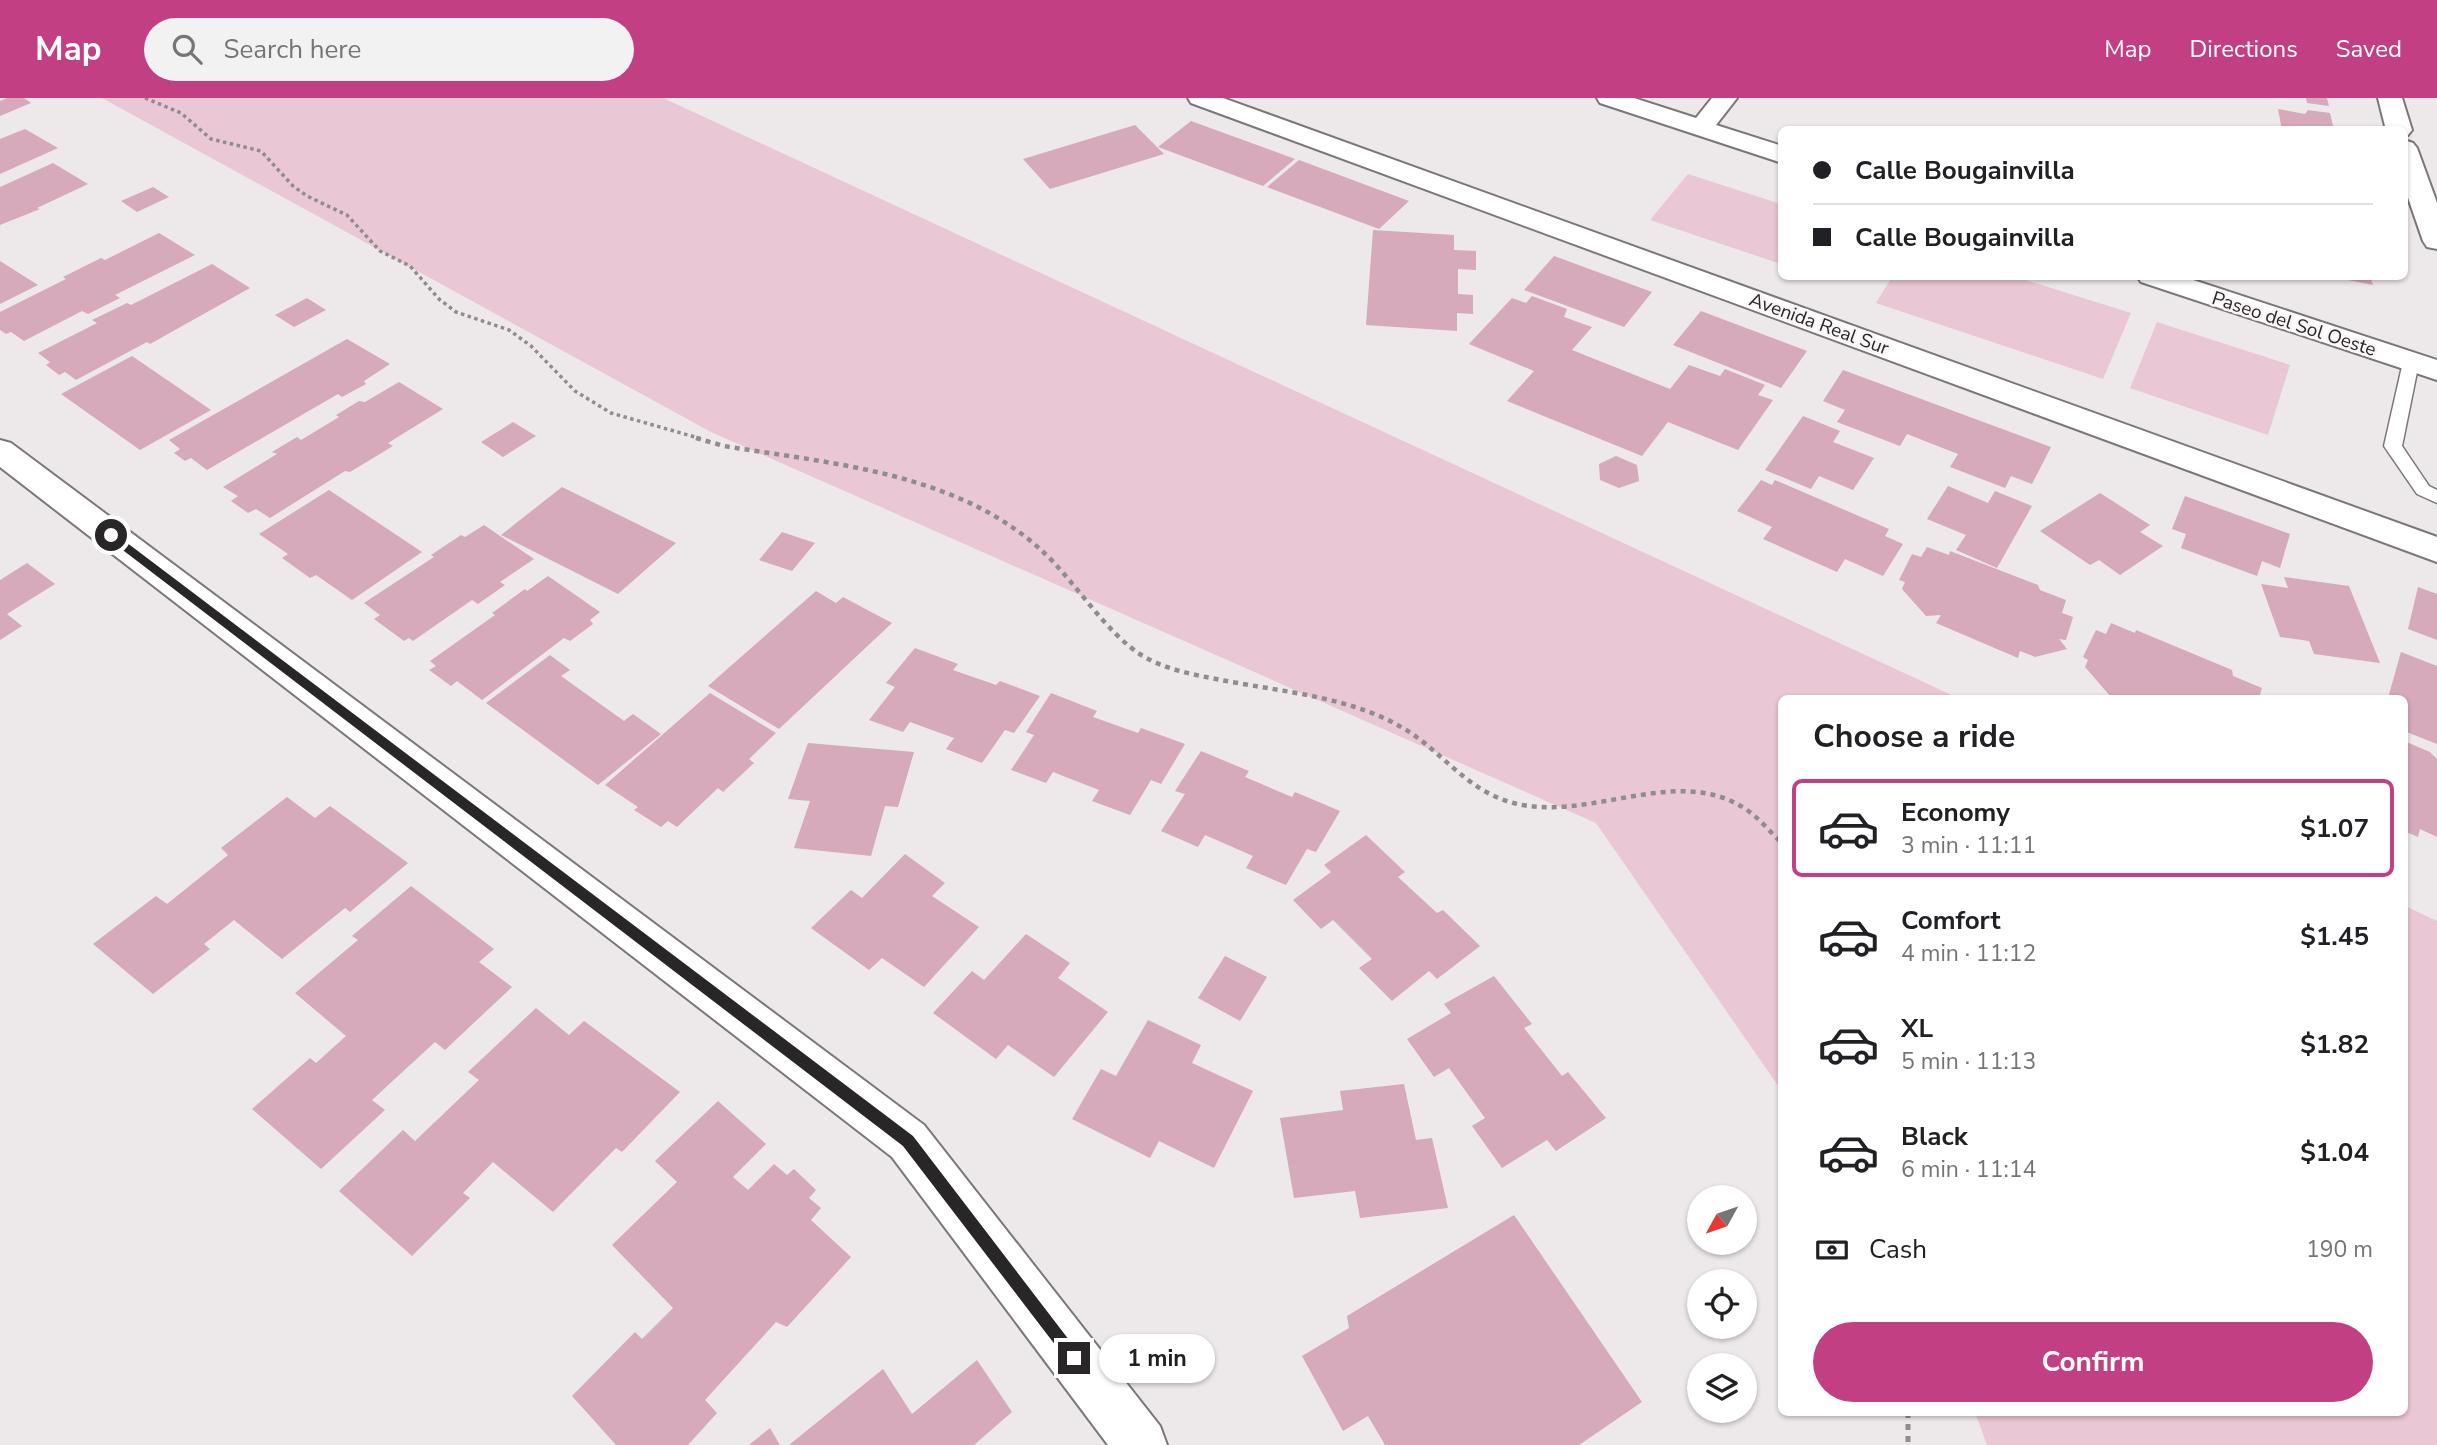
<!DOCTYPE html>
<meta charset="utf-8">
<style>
:root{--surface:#fff;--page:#f2f2f2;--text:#202124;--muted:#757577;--line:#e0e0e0;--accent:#c33f83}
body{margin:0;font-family:"Nunito Sans",sans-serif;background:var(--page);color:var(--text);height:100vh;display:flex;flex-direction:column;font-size:26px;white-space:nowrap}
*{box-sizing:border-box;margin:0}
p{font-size:23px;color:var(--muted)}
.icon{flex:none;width:38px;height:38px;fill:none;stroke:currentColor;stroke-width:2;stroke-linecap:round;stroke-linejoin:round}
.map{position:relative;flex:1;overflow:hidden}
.sheet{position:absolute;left:1778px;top:597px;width:630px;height:721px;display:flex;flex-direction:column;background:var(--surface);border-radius:10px;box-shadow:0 2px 5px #0004}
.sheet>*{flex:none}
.banner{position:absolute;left:1778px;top:28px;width:630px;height:154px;border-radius:10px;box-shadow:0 2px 5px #0004;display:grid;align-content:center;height:154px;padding:0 35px;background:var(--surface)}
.needle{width:46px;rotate:230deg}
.controls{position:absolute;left:1687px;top:1087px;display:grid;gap:14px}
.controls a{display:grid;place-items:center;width:70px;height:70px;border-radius:50%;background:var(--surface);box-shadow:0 2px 5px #0004;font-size:35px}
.end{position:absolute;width:32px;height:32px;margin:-16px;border:9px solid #282627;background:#fff;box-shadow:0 0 0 4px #fff}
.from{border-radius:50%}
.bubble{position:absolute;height:49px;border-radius:24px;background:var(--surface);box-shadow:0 2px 5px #0004;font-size:23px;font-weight:700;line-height:49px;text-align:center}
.banner b{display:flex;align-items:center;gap:24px;height:66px;font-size:26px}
.banner b+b{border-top:2px solid var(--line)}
.banner i{width:18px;height:18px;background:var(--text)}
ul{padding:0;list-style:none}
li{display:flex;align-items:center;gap:21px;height:98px;margin:0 14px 10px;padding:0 21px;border:4px solid transparent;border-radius:10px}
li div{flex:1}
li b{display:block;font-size:26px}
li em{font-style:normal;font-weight:700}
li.active{border-color:var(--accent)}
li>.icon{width:63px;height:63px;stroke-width:1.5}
h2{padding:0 35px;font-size:32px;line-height:84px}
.pay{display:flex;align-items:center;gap:18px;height:77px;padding:0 35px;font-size:26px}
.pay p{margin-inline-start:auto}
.cta{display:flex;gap:14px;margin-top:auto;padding:14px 35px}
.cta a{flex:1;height:80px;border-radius:42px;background:var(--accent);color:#fff;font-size:28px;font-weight:700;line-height:80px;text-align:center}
header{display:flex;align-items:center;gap:42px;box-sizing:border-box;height:98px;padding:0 35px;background:var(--accent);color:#fff}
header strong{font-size:33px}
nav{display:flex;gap:38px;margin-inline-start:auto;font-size:24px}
.search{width:490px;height:63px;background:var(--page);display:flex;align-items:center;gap:18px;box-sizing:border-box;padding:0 24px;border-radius:38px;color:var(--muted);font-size:26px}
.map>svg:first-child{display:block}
.green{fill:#e9c7d5}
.building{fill:#d6a9bb}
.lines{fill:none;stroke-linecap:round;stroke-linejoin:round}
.service-casing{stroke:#7b7779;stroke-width:3}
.minor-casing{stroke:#7b7779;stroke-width:4}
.path-far2{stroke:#908c8e;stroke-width:3.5;stroke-dasharray:3.5 3.5;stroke-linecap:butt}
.path-far1{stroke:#908c8e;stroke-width:4.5;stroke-dasharray:5 5;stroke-linecap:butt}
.path{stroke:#908c8e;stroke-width:5;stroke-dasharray:6 6;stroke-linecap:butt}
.service{fill:#fff;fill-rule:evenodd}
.minor{fill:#fff;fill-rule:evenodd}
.route{fill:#282627}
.labels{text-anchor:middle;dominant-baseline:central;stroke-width:5;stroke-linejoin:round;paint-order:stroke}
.far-street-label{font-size:19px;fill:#282627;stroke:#faf5f7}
</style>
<header>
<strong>Map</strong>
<div class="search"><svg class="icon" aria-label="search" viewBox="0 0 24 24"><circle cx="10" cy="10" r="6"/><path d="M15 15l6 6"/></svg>Search here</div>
<nav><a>Map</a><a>Directions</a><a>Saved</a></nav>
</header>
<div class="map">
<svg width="2437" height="1347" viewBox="0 0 2437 1347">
<rect width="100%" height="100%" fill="#ede8ea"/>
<path class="green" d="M102,0H663L1958,600H1782L1781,992L1596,725L711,334Z
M1688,76L1781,106V166L1650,122Z
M2016,179L2131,215L2103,281L1876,205L1892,179Z
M2157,224L2290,267L2268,337L2130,290Z
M2405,808L2437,823V1347H1987L1975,1314H2404Z"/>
<path class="building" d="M7,0H24L31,5L0,18V3Z
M2306,0H2327L2329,8L2307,5Z
M2278,11L2305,16L2308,12L2330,15L2334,32H2282Z
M1191,23L1295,61L1263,88L1158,49Z
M1135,27L1164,56L1050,91L1023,61Z
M25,31L58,50L0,76V41Z
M1299,62L1409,103L1379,131L1267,89Z
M53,65L88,86L37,110L40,111L0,127V89Z
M153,89L169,99L137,114L121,103Z
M1373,132L1454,137V152L1476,153V172L1458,171V196L1473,197V216L1457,215V233L1366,227Z
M159,135L195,157L115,197L120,200L88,216L82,213L24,243L11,234L6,236L0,232V214L66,181L63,179L101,160L105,162Z
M1554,158L1652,194L1624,229L1524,192Z
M0,163L38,187L0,206Z
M212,166L250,190L150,246L147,244L76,282L65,274L59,277L46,267L50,264L38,255L97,225L92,222L127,205L131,207Z
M2347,178H2370L2373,187L2348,182Z
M1532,198L1567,211L1564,219L1592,229L1572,252L1670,291L1689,267L1720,278L1725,271L1765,287L1758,297L1773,302L1738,352L1668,324L1642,358L1507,303L1534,273L1469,246L1512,200L1526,205Z
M307,200L326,212L294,229L275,217Z
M1701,213L1807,253L1781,290L1673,247Z
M347,241L390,266L364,283L366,286L342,299L338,296L207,372L191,360L185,363L174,355L180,351L169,342Z
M132,258L211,312L140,352L61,296Z
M1843,272L2051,349L2032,386L2011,378L2005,390L1950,369L1958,356L1907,336L1900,348L1837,324L1845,312L1823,303Z
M399,284L443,311L388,345L393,348L350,374L345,373L270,420L256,411L248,415L231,403L238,398L223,389L277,356L272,354L297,339L301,342L339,319L336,317L359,303L365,304Z
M1803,318L1840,333L1833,344L1874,360L1853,392L1819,378L1811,391L1765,372Z
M513,324L536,338L503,359L481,344Z
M1616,358L1637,367L1639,383L1619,390L1600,382L1599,366Z
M1761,382L1772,387L1775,382L1889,431L1885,438L1903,446L1883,478L1845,461L1837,474L1763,441L1772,429L1737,413Z
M1948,388L1988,405L1995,393L2032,408L1997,470L1956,452L1966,437L1927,421Z
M562,389L676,445L618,496L501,437Z
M329,392L422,454L352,502L316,477L310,480L282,460L288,456L259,436Z
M2100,395L2150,427L2140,434L2163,448L2120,477L2099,462L2090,467L2040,433Z
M2185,398L2290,436L2280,470L2262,463L2257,478L2181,450L2186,436L2172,431Z
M484,427L534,461L500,484L505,487L478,506L472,502L413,543L409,540L404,543L374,521L380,517L364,505L434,459L431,457L461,437L465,439Z
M782,434L815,445L792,473L759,462Z
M1927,449L1949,457L1950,453L2038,487L2040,492L2066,502L2062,515L2073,519L2066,542L2059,541L2067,551L2035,559L2020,553L2018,560L1936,525L1941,517L1926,518L1902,491L1905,484L1899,482L1912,456L1921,459Z
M27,465L55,486L7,516L22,528L0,542V482Z
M548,478L600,514L590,522L593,526L570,543L564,540L482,602L457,583L451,588L429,572L436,568L430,563L495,517L492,515L525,491L527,493Z
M2284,479L2349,488L2380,565L2314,556L2309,543L2280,539L2261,486L2288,490Z
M2418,489L2437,496V542L2408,531Z
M816,493L836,505L843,499L892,525L779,631L708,588Z
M2111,525L2135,535L2136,532L2232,572L2233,578L2262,590L2259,600L2111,599L2085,569L2088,562L2083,559L2096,532L2106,536Z
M915,550L958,566L953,572L996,587L1000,583L1040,598L1014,635L1005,632L982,665L946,651L954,640L910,624L903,634L869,622L895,589L886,585Z
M2401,554L2437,568V646L2404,633V600H2388Z
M550,557L570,572L561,578L624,623L633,616L661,636L598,687L486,605Z
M710,595L776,635L749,661L754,665L723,694L718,690L677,729L668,723L661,729L634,712L638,709L605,687Z
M1051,595L1097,613L1093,619L1138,635L1141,630L1185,646L1161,686L1151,682L1130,717L1092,703L1099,692L1053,674L1046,685L1011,672L1034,637L1026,634Z
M2404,643L2430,654L2437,661V739L2420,731L2418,739L2404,733Z
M808,645L914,654L898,709L885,708L871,758L794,750L810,703L788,701Z
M1201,653L1249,673L1245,679L1292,699L1295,694L1340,713L1316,754L1307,751L1286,787L1246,770L1253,758L1205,737L1198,749L1161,733L1185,696L1175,693Z
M287,699L315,720L330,708L408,765L350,814L345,810L282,861L234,822L204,846L210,851L153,896L93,846L156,798L167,806L228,757L221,750Z
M1366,737L1405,774L1398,779L1437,815L1443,812L1480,848L1437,881L1429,873L1392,903L1359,870L1372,861L1333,822L1321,831L1293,802L1331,774L1324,767Z
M905,756L945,785L932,798L979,829L924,889L882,860L869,872L811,830L851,792L862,800Z
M411,788L494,851L479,864L512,889L445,952L435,944L372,1002L385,1012L321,1071L252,1011L310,960L316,965L346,938L295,895L358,842L352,838Z
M1026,836L1070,865L1058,880L1108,914L1054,979L1008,947L996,961L933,915L972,873L984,882Z
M1225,858L1267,879L1240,923L1198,900Z
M1494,878L1532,926L1524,930L1562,978L1568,974L1606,1020L1556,1053L1547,1042L1502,1070L1472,1028L1485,1020L1449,970L1434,979L1407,941L1451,915L1444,906Z
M536,910L569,937L584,923L680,994L622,1054L616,1050L553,1114L493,1064L463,1095L470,1100L412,1158L339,1093L403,1032L415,1043L479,982L468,974Z
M1148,922L1201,947L1192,965L1253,993L1214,1070L1159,1043L1150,1060L1072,1021L1101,971L1116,978Z
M1404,986L1416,1042L1432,1040L1448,1110L1360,1120L1355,1093L1294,1100L1280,1020L1343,1012L1340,993Z
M718,1003L766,1046L733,1079L748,1092L774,1066L787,1077L794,1071L816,1092L809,1100L821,1110L811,1122L851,1159L787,1229L776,1224L705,1302L717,1315L688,1347H616L572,1298L635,1234L642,1241L673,1210L612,1147L677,1084L655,1063Z
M1514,1117L1642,1304L1579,1347H1385L1368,1318L1343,1333L1302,1258L1349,1230L1347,1218Z
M977,1262L1012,1314L974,1347H789L883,1271L912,1316Z
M770,1330L780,1347H749Z"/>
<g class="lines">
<defs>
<path id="service" d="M2411,259L2419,264L2402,348L2429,388L2437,392V405L2417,396L2384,348L2403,264Z"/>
<path id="minor" d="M1188,0H1223L2437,439V464L1191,5Z
M1597,0H1634L1696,20L1712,0H1737L1716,27L1782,48V65L1600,5Z
M2378,0H2402L2412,32L2408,37L2404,38V32H2386Z
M2404,42L2413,45L2417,50L2437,105V151L2427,149L2423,143L2404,88Z
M2137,178H2181L2437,262V282L2141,184Z
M0,342L11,345L924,1027L1160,1328L1167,1347H1108L892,1059L0,369Z"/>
</defs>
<use href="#service" class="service-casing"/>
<use href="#minor" class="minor-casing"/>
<path class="path-far2" d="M145,0L181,15L211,41L261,53L293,88L307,98L347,117L380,153L410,168L439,201L456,214L509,232L531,248L575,293L611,315L702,341"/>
<path class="path-far1" d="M696,340L724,348C833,366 954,374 1040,451C1073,480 1106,536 1143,558C1165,571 1190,576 1216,581C1261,590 1311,595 1355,609C1377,616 1399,626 1418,640C1442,658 1462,681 1488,695C1571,740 1670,659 1747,712C1760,721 1771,735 1782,745"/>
<path class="path" d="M1908,1314V1347"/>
<use href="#service" class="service"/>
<use href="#minor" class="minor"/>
</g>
<path class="route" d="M107,435H114L913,1038L1079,1255L1082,1260L1079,1265L1074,1268L1069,1265L903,1048L107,440Z"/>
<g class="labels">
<g class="far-street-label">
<text transform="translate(1819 226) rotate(20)">Avenida Real Sur</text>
<text transform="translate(2294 226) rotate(18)">Paseo del Sol Oeste</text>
</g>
</g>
</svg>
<div class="controls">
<a><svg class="needle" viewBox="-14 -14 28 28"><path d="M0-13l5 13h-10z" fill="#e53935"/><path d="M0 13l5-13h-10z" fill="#757577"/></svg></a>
<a><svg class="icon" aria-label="locate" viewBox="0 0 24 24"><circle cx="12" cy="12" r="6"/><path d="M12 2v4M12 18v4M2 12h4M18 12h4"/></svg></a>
<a><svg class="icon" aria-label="layers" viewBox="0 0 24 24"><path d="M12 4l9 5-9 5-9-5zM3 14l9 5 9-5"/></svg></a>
</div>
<i class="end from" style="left:111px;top:437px"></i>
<i class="end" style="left:1074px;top:1260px"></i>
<div class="bubble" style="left:1099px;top:1236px;width:116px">1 min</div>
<div class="banner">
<b><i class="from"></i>Calle Bougainvilla</b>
<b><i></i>Calle Bougainvilla</b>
</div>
<section class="sheet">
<h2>Choose a ride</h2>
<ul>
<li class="active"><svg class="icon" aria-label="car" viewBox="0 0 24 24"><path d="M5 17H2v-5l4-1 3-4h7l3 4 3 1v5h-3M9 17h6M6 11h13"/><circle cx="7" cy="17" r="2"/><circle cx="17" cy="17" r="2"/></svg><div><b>Economy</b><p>3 min · 11:11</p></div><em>$1.07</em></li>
<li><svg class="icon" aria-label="car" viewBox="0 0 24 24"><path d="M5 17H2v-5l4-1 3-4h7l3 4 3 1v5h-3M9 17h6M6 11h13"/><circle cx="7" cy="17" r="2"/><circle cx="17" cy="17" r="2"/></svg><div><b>Comfort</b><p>4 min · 11:12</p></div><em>$1.45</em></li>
<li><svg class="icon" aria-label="car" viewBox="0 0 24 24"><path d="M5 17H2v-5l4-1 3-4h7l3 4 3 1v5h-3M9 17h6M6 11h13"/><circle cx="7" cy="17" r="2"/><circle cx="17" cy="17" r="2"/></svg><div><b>XL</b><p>5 min · 11:13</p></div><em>$1.82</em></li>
<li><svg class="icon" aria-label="car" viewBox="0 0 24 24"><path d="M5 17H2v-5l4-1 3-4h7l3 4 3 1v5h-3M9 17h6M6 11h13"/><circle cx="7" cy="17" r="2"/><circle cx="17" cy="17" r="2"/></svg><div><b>Black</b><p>6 min · 11:14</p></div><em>$1.04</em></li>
</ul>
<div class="pay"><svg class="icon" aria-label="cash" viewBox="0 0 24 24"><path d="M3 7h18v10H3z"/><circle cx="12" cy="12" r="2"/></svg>Cash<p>190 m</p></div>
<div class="cta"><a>Confirm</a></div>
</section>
</div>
